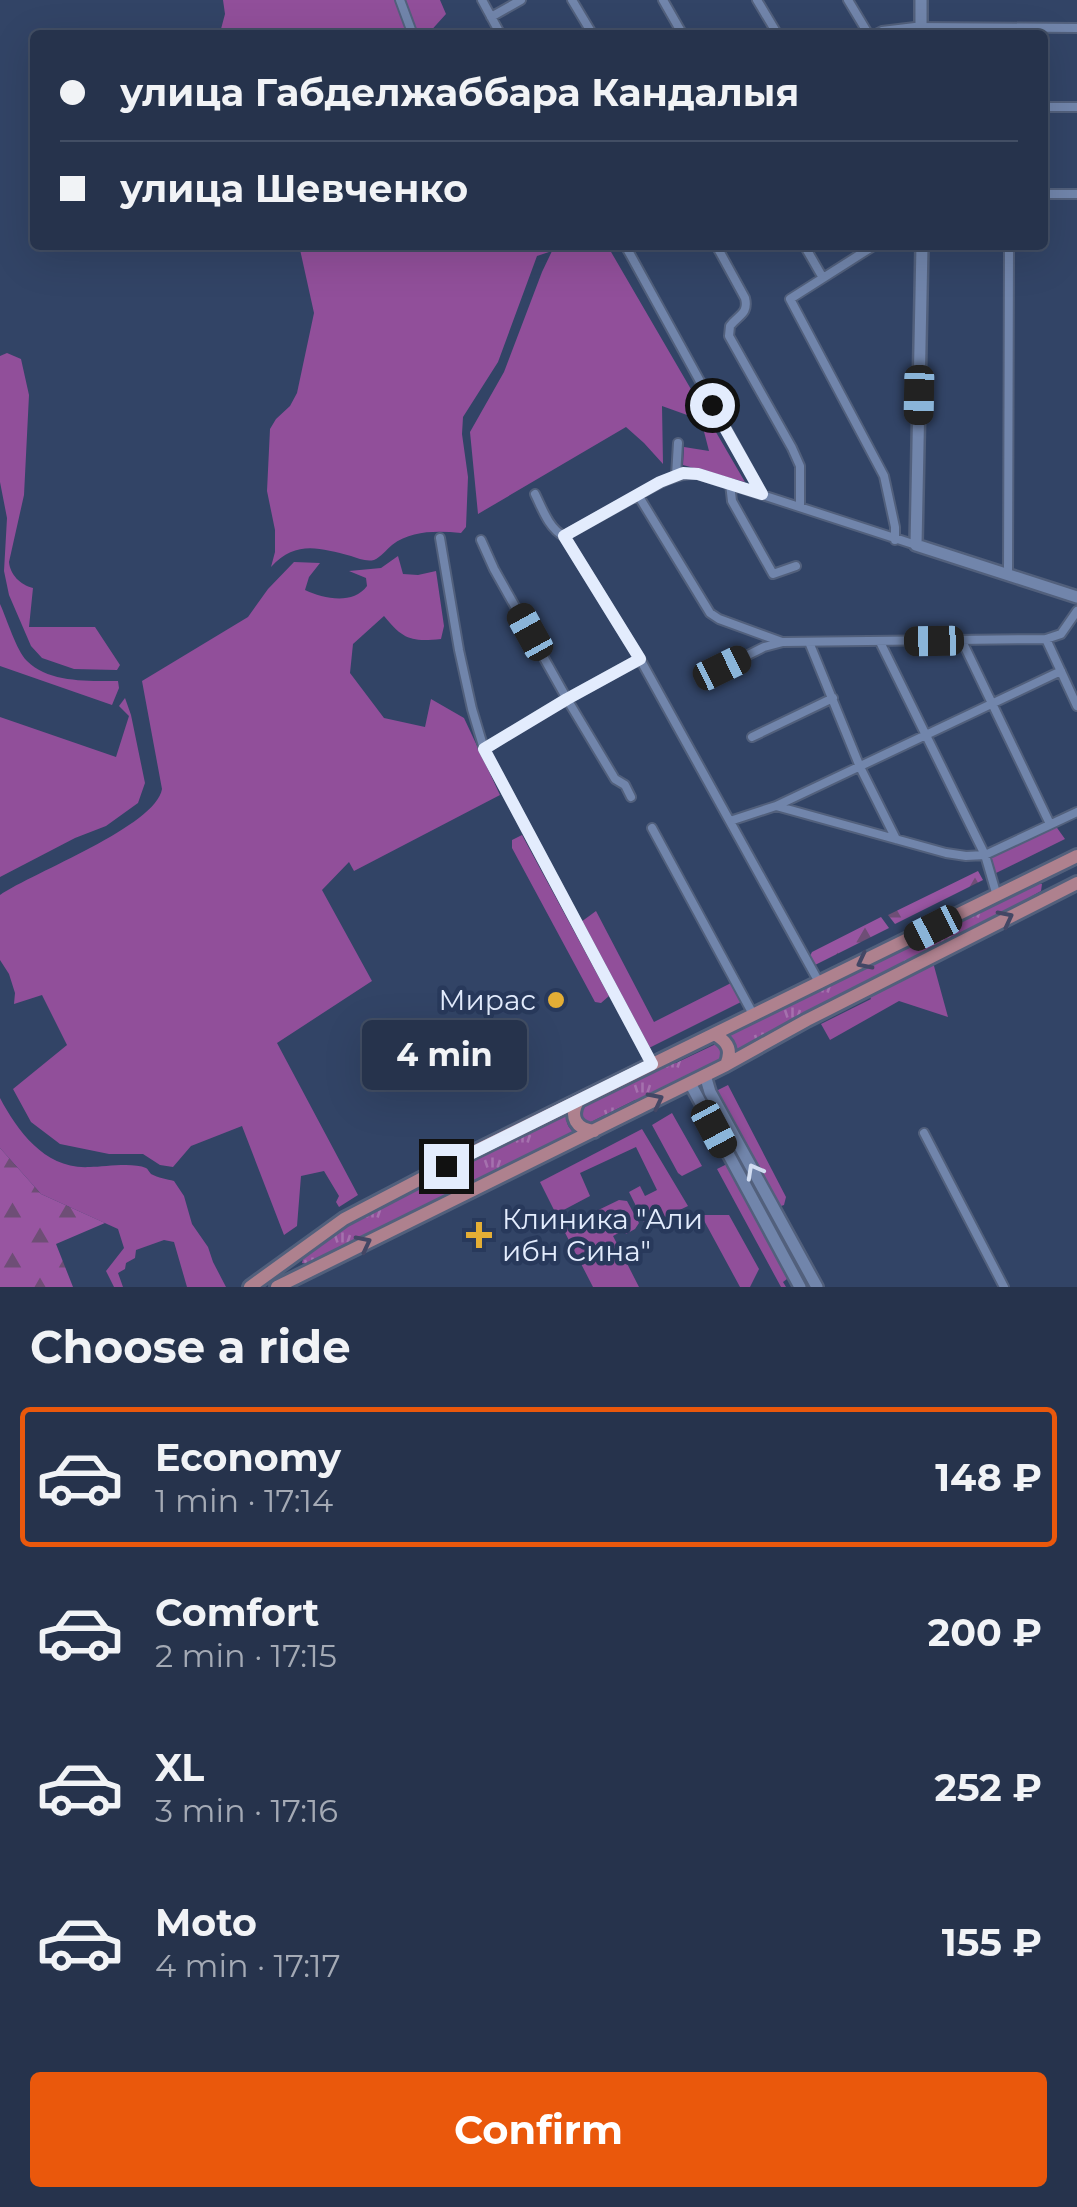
<!DOCTYPE html>
<meta charset="utf-8">
<style>
:root{--surface:#26334c;--page:#2e3b53;--text:#f1f3f6;--muted:#a4aab5;--line:#424e64;--accent:#ea580c}
body{margin:0;font-family:Montserrat,sans-serif;background:var(--page);color:var(--text);height:100vh;display:flex;flex-direction:column;font-size:38px;white-space:nowrap}
*{box-sizing:border-box;margin:0}
p{font-size:32px;color:var(--muted)}
.icon{flex:none;width:55px;height:55px;fill:none;stroke:currentColor;stroke-width:2;stroke-linecap:round;stroke-linejoin:round}
.map{position:relative;height:1287px;overflow:hidden}
.details{display:flex;flex-direction:column;background:var(--surface);flex:1}
.details>*{flex:none}
.hud{position:absolute;left:30px;top:30px;width:1018px;height:220px;border-radius:10px;box-shadow:0 10px 40px #0002,0 0 0 2px var(--line);display:grid;align-content:center;height:220px;padding:0 30px;background:var(--surface)}
.end{position:absolute;width:45px;height:45px;margin:-22px;border:12px solid #e3ecfd;background:#111;box-shadow:0 0 0 5px #111}
.from{border-radius:50%}
.bubble{position:absolute;height:70px;border-radius:10px;background:var(--surface);box-shadow:0 10px 40px #0002,0 0 0 2px var(--line);font-size:32px;font-weight:700;line-height:70px;text-align:center}
.car{position:absolute;width:30px;height:60px;margin:-30px -15px;border-radius:12px;box-shadow:0 0 8px 2px #0007;background:linear-gradient(#222 24%,#8ab4d8 0 40%,#222 0 76%,#8ab4d8 0 86%,#222 0)}
.hud b{display:flex;align-items:center;gap:35px;height:95px;font-size:38px}
.hud b+b{border-top:2px solid var(--line)}
.hud i{width:25px;height:25px;background:var(--text)}
ul{padding:0;list-style:none}
li{display:flex;align-items:center;gap:30px;height:140px;margin:0 20px 15px;padding:0 10px;border:5px solid transparent;border-radius:10px}
li div{flex:1}
li b{display:block;font-size:38px}
li em{font-style:normal;font-weight:700}
li.active{border-color:var(--accent)}
li>.icon{width:90px;height:90px;stroke-width:1.5}
h2{padding:0 30px;font-size:45px;line-height:120px}
.primary-button{display:flex;gap:20px;margin-top:auto;padding:20px 30px}
.primary-button a{flex:1;height:115px;border-radius:10px;background:var(--accent);color:#fff;font-size:40px;font-weight:700;line-height:115px;text-align:center}
.map>svg:first-child{display:block}
.green{fill:#914f9a}
.forest{fill:url(#forest-firs)}
.park{fill:url(#park-tufts)}
.lines{fill:none;stroke-linecap:round;stroke-linejoin:round}
.street-casing{stroke:#52607c;stroke-width:12}
.secondary-casing{stroke:#52607c;stroke-width:16}
.primary-casing{stroke:#52607c;stroke-width:18}
.street{stroke:#7185ab;stroke-width:8}
.secondary{stroke:#7185ab;stroke-width:11}
.primary{stroke:#ae818e;stroke-width:12}
.oneway{stroke:#434765}
.oneway2{stroke:#d2ddf1}
.route{stroke:#e3ecfd;stroke-width:12}
.poi-dot{fill:#e4ae35;stroke:#28395b;stroke-width:4}
.labels{text-anchor:middle;dominant-baseline:central;stroke-width:9;stroke-linejoin:round;paint-order:stroke}
.poi-label{font-size:28px;fill:#e3ecfd;stroke:#28395b;text-anchor:end}
</style>
<div class="map">
<svg width="1077" height="1287" viewBox="0 0 1077 1287">
<defs>
<pattern id="forest-firs" width="22" height="20" patternUnits="userSpaceOnUse" patternTransform="scale(2.5)"><rect width="22" height="20" fill="#9855a1"/><path d="M5 1l3.5 6h-7zM16 11l3.5 6h-7z" fill="#6e4e76"/></pattern>
<pattern id="park-tufts" width="24" height="20" patternUnits="userSpaceOnUse" patternTransform="scale(2.5)"><rect width="24" height="20" fill="#914f9a"/><path d="M3 7l-1-3M5 7V3M7 7l1-3M15 17l-1-3M17 17v-4M19 17l1-3" fill="none" stroke="#a571ae"/></pattern>
</defs>
<rect width="100%" height="100%" fill="#324466"/>
<path class="green" d="M223,0H440L446,14L427,35H212L221,29L225,14Z
M299,245H607L745,482L683,465L684,447L709,451L701,420L662,406L663,464L644,443L626,427L478,514L470,432L504,372L542,272L552,251L537,256L498,362L463,417L462,434L468,477L466,527L461,533C437,531 412,530 392,545C386,550 381,557 374,560C366,562 358,558 351,556C319,548 296,540 271,567L275,552V530L267,491L270,429L276,419L290,406L297,393L314,313Z
M7,353L21,359L29,395L24,495L9,562C10,574 20,585 33,588L29,627H95L120,665L117,670L74,669L42,658L31,646L9,595L4,571L7,518L0,482V356Z
M398,556L403,574L418,575L436,571L444,626L441,639C410,642 403,639 384,616L353,644L350,673L384,718L425,727L431,699L464,718L500,795L354,871L349,862L322,890L372,981L277,1043L358,1195L339,1207L336,1202L339,1196L324,1171L301,1176L297,1226L284,1235L242,1126L191,1146L173,1167L160,1165L143,1154H109L60,1144L31,1122L13,1089L67,1045L42,995L14,1004L15,993L9,974L0,960V895C34,872 156,826 162,789L142,681L248,617L268,589L294,562L320,563L309,577L305,590C324,599 353,605 367,586L366,578L349,571L381,568Z
M0,604C7,619 16,650 27,661C49,683 89,681 118,681L119,688L112,705L0,666Z
M125,698L131,715L145,783L138,803L106,826L75,838L0,877V717L116,757L129,716L119,706Z
M1055,825L1065,839L994,874L989,858L991,854Z
M522,835L609,996L601,1003L595,1002L512,848V840Z
M596,911L654,1022L733,982L743,1001L649,1048L581,922Z
M925,962H931L934,966L948,1017L899,1001L830,1040L821,1024L871,999L870,997Z
M728,1085L786,1197L784,1205L778,1207L714,1092Z
M0,1098C18,1132 46,1170 90,1167C104,1167 132,1162 146,1168C148,1169 149,1172 151,1174C158,1178 167,1179 174,1181L184,1196L192,1224L208,1247L213,1262L226,1287H187L174,1242L164,1240L136,1250L135,1258L126,1263L125,1269L118,1273L123,1287H114L106,1271L124,1248L118,1229L41,1194L0,1148Z
M672,1113L702,1166L682,1176L678,1173L652,1125Z
M642,1129L688,1206L646,1226L629,1192L640,1186L645,1196L657,1190L636,1147L580,1173L590,1196L556,1214L540,1182Z
M727,1164L730,1167L783,1263L787,1279L783,1282L786,1287H781L717,1169Z
M619,1200L627,1201L639,1223L635,1229L626,1234L624,1230L613,1236L639,1287H593L559,1221L574,1223L579,1231L594,1223L590,1214Z
M701,1215H729L759,1269L750,1287H740Z"/>
<path class="forest" d="M978,871L983,880L895,924L888,915Z
M881,917L889,928L815,965L810,956L812,952Z
M0,1148L41,1194L105,1223L56,1244L73,1287H0Z"/>
<path class="park" d="M1038,883L1042,884L1041,891L1006,911L734,1055V1046L729,1035Z
M716,1044L723,1047V1061L646,1099L635,1100L587,1124L580,1121L579,1108L667,1064L676,1063Z
M566,1114C566,1124 569,1129 576,1134L307,1264L302,1263L303,1259L339,1227Z"/>
<g class="lines">
<defs>
<path id="street" d="M400,0L413,35
M482,0L501,35
M572,0L593,35
M663,0L683,35
M757,0L778,35
M848,0L869,35
M491,17L521,0
M874,35L882,31L915,27L1077,28
M1042,107H1077
M1042,194H1077
M625,245L762,494
M716,245L745,298C749,314 738,315 730,326L729,336L792,448L800,466V506
M804,245L823,278
M875,245L790,299L884,476L895,527V540
M676,476L678,443
M730,484L732,501L773,574L796,566
M535,494C542,508 549,529 564,536L640,659L820,984
M638,495C657,484 675,473 698,474L916,545
M564,536L638,495L710,613L719,619L782,642
M440,538L459,650L472,709L484,749L652,1064
M481,540L494,569L567,699L615,779L625,785L631,797
M1008,575L1009,245
M1046,639L1077,706
M962,641L1050,824
M809,642L860,767L896,839
M880,642L985,855L997,896
M722,668L764,647L783,642L1046,639L1061,634L1077,611
M752,737L833,698
M484,749L567,699L640,659
M776,806L1061,671
M730,821L776,806L946,853L966,856L985,855L1077,812
M652,828L754,1016
M924,1133L1004,1287"/>
<path id="secondary" d="M921,35V0
M922,245L916,545L1077,597
M705,1075L710,1092L817,1287
M690,1083L800,1287"/>
<path id="primary" d="M716,1035C729,1043 732,1051 726,1065
M578,1101C569,1117 576,1129 594,1131
M250,1287L344,1219L455,1161L1077,856
M277,1287L726,1065L807,1020L1077,883"/>
</defs>
<use href="#street" class="street-casing"/>
<use href="#secondary" class="secondary-casing"/>
<use href="#primary" class="primary-casing"/>
<use href="#street" class="street"/>
<use href="#secondary" class="secondary"/>
<use href="#primary" class="primary"/>
</g>
<defs><path id="oneway-chevron" d="M-2-3.5L2.5 0L-2 3.5" fill="none" stroke-width="1.6" stroke-linecap="round" stroke-linejoin="round" transform="scale(2.5)"/></defs>
<g class="oneway">
<use href="#oneway-chevron" transform="translate(1006 918) rotate(-27)"/>
<use href="#oneway-chevron" transform="translate(864 962) rotate(153)"/>
<use href="#oneway-chevron" transform="translate(656 1100) rotate(-27)"/>
<use href="#oneway-chevron" transform="translate(364 1243) rotate(-27)"/>
</g>
<use class="oneway2" href="#oneway-chevron" transform="translate(754 1171) rotate(-119)"/>
<g class="lines">
<path class="route" d="M446,1166L652,1064L484,749L567,699L640,659L564,536L660,482L683,473L698,474L762,494L712,405"/>
</g>
<g class="poi-dot">
<circle cx="556" cy="1000" r="10"/>
<path d="M474 1220h10v10h10v10h-10v10h-10v-10h-10v-10h10z"/>
</g>
<g class="labels">
<g class="poi-label">
<text x="536" y="1000">Мирас</text>
<text x="502" y="1219" text-anchor="start">Клиника "Али<tspan x="502" dy="32">ибн Сина"</tspan></text>
</g>
</g>
</svg>
<i class="end from" style="left:712px;top:405px"></i>
<i class="end" style="left:446px;top:1166px"></i>
<div class="bubble" style="left:362px;top:1020px;width:165px">4 min</div>
<i class="car" style="left:919px;top:395px;rotate:181deg"></i>
<i class="car" style="left:530px;top:632px;rotate:331deg"></i>
<i class="car" style="left:934px;top:641px;rotate:269deg"></i>
<i class="car" style="left:722px;top:668px;rotate:64deg"></i>
<i class="car" style="left:933px;top:928px;rotate:243deg"></i>
<i class="car" style="left:714px;top:1129px;rotate:152deg"></i>
<div class="hud">
<b><i class="from"></i>улица Габделжаббара Кандалыя</b>
<b><i></i>улица Шевченко</b>
</div>
</div>
<section class="details">
<h2>Choose a ride</h2>
<ul>
<li class="active"><svg class="icon" aria-label="car" viewBox="0 0 24 24"><path d="M5 17H2v-5l4-1 3-4h7l3 4 3 1v5h-3M9 17h6M6 11h13"/><circle cx="7" cy="17" r="2"/><circle cx="17" cy="17" r="2"/></svg><div><b>Economy</b><p>1 min · 17:14</p></div><em>148 ₽</em></li>
<li><svg class="icon" aria-label="car" viewBox="0 0 24 24"><path d="M5 17H2v-5l4-1 3-4h7l3 4 3 1v5h-3M9 17h6M6 11h13"/><circle cx="7" cy="17" r="2"/><circle cx="17" cy="17" r="2"/></svg><div><b>Comfort</b><p>2 min · 17:15</p></div><em>200 ₽</em></li>
<li><svg class="icon" aria-label="car" viewBox="0 0 24 24"><path d="M5 17H2v-5l4-1 3-4h7l3 4 3 1v5h-3M9 17h6M6 11h13"/><circle cx="7" cy="17" r="2"/><circle cx="17" cy="17" r="2"/></svg><div><b>XL</b><p>3 min · 17:16</p></div><em>252 ₽</em></li>
<li><svg class="icon" aria-label="car" viewBox="0 0 24 24"><path d="M5 17H2v-5l4-1 3-4h7l3 4 3 1v5h-3M9 17h6M6 11h13"/><circle cx="7" cy="17" r="2"/><circle cx="17" cy="17" r="2"/></svg><div><b>Moto</b><p>4 min · 17:17</p></div><em>155 ₽</em></li>
</ul>
<div class="primary-button"><a>Confirm</a></div>
</section>
